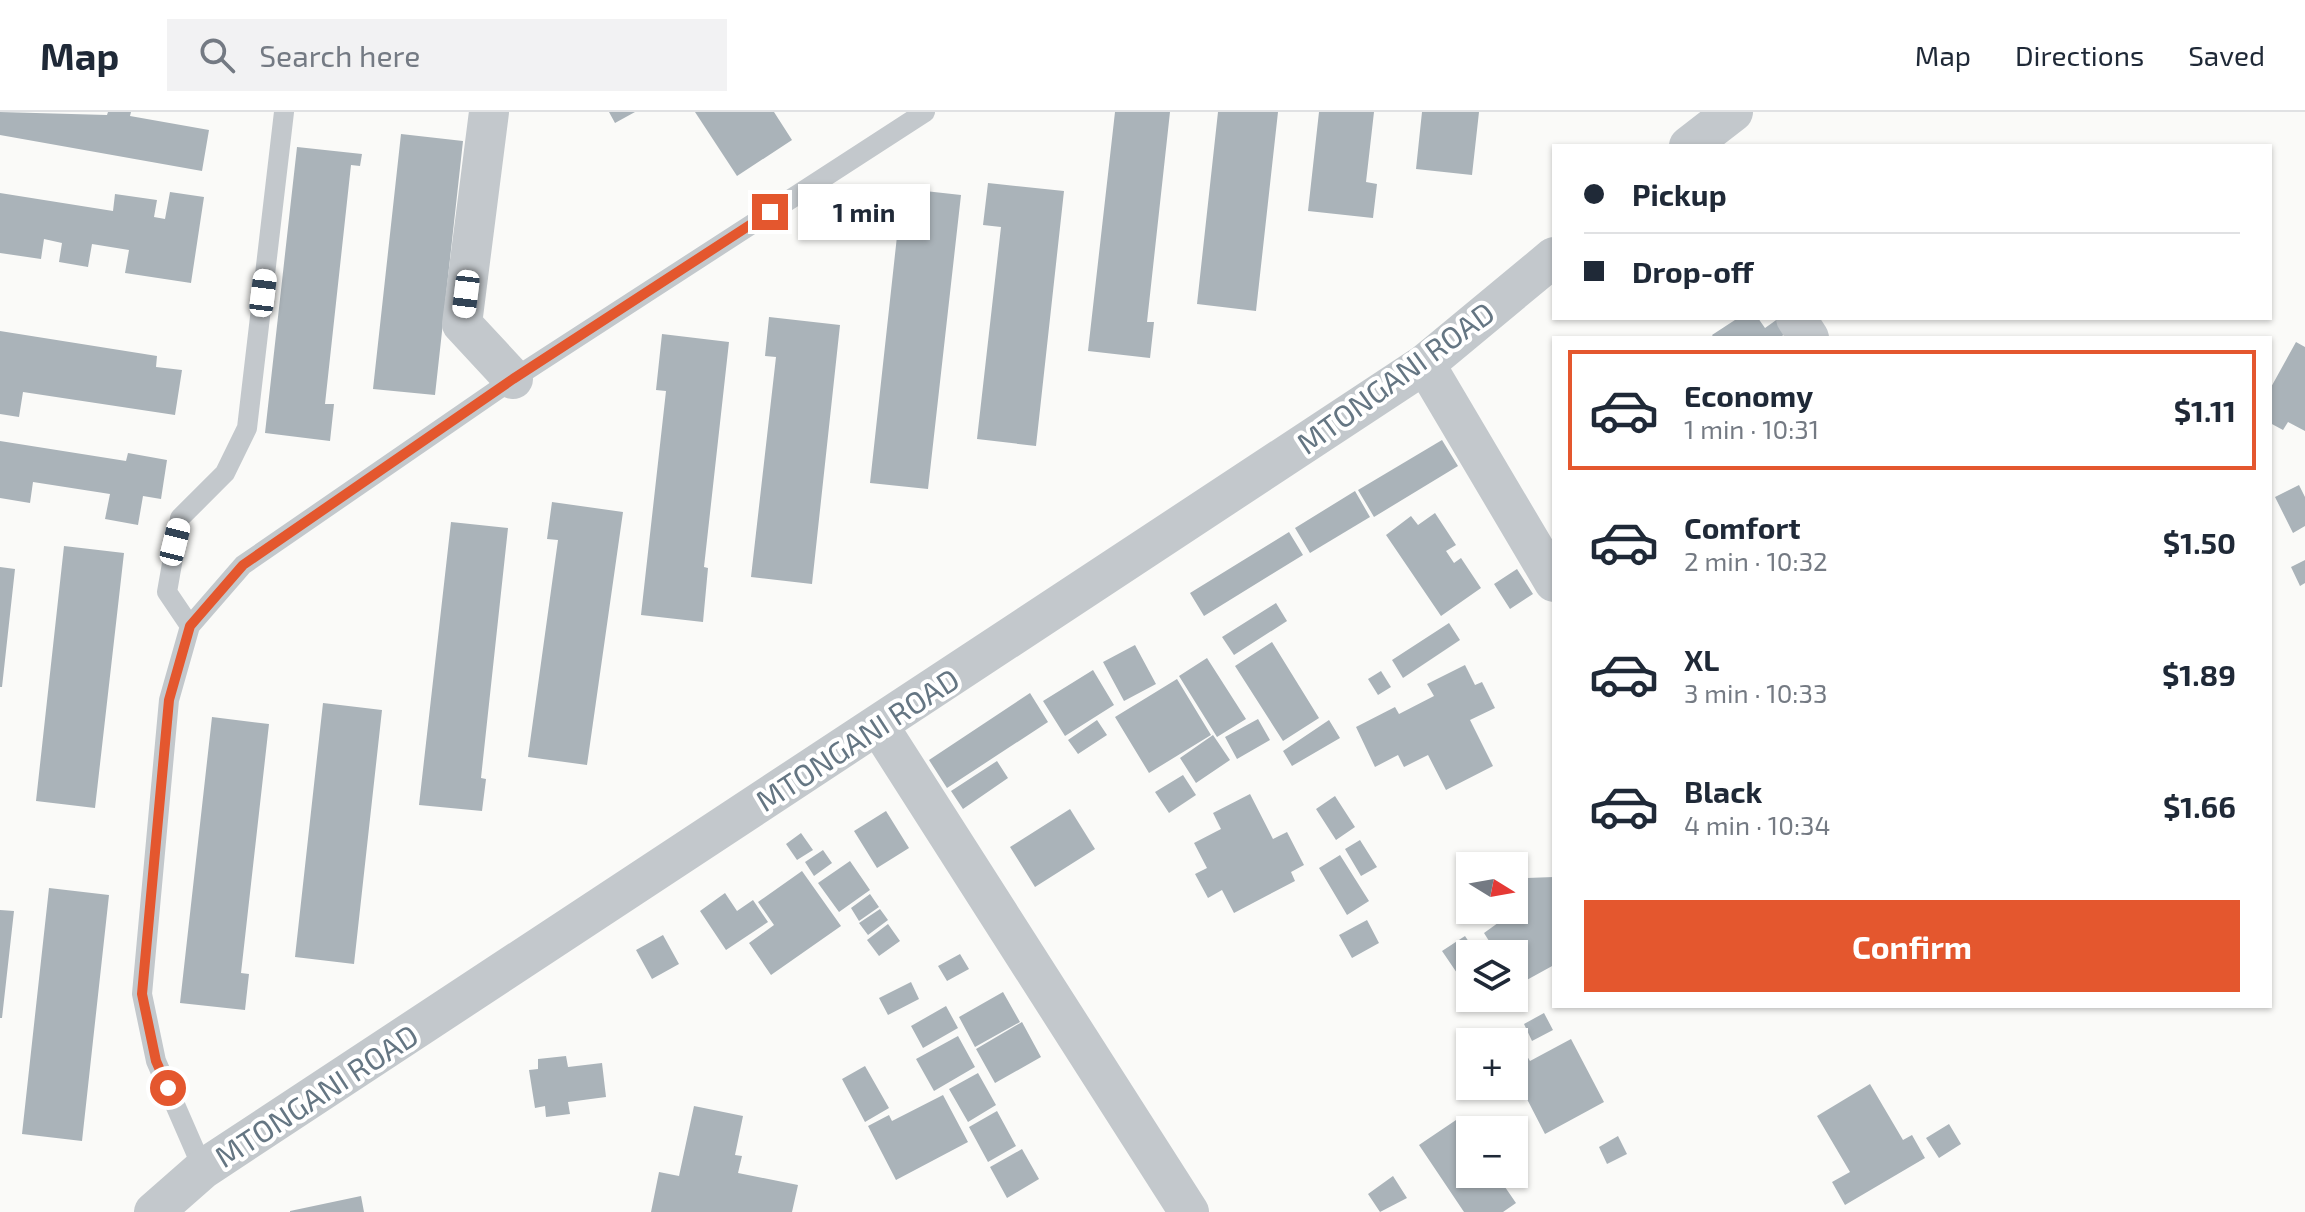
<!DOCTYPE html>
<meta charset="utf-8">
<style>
:root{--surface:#fff;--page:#f2f2f3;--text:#1f2937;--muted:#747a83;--line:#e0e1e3;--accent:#e4572e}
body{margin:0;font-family:"Exo 2",sans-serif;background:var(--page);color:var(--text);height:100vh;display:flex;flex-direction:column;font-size:30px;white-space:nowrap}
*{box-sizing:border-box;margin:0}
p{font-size:26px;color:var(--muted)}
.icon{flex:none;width:44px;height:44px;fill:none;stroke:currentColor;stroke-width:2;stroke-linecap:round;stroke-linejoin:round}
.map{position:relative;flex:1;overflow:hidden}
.sheet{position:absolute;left:1552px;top:224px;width:720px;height:672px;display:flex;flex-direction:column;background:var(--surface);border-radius:0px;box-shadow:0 2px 6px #0004}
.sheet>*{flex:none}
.hud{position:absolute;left:1552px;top:32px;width:720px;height:176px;border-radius:0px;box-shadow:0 2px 6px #0004;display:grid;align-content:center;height:176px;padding:0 32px;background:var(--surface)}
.needle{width:52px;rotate:101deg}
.controls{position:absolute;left:1456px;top:740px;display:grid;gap:16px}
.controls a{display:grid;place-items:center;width:72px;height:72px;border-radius:0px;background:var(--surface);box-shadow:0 2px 6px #0004;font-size:40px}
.end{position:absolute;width:36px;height:36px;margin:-18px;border:10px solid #e4572e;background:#fff;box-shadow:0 0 0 4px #fff}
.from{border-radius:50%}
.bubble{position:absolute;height:56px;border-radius:0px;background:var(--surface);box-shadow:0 2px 6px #0004;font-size:26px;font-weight:700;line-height:56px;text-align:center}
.car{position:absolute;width:24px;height:48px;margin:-24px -12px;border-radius:10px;box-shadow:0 0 6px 2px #0007;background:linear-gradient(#fff 24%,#345 0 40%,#fff 0 76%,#345 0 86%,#fff 0)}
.hud b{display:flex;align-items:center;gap:28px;height:76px;font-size:30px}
.hud b+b{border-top:2px solid var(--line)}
.hud i{width:20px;height:20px;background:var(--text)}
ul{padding:14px 0 0;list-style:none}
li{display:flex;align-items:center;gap:24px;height:120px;margin:0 16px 12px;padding:0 16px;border:4px solid transparent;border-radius:0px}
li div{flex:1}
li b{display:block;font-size:30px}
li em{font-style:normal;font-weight:700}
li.active{border-color:var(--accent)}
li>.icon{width:72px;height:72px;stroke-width:1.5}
.button{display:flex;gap:16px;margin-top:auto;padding:16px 32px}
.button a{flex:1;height:92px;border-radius:0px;background:var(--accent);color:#fff;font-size:32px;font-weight:700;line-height:92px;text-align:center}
header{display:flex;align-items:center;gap:48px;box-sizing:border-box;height:112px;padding:0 40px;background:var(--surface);border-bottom:2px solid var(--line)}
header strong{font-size:38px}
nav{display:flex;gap:44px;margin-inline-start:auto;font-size:28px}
.search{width:560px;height:72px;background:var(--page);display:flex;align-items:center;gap:20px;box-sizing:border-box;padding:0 28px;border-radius:0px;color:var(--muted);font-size:30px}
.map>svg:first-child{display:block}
.building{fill:#aab3b9}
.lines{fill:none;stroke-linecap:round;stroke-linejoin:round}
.service{stroke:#c3c8cc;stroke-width:20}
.minor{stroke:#c3c8cc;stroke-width:40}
.route{stroke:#e4572e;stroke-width:10}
.labels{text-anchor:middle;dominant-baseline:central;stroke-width:8;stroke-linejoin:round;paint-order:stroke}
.street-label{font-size:30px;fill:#657683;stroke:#fff}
</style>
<header>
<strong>Map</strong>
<div class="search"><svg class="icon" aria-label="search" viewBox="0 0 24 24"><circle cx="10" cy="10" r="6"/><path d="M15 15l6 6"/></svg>Search here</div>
<nav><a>Map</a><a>Directions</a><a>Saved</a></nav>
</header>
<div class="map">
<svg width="2305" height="1100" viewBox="0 0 2305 1100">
<rect width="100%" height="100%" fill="#fafaf8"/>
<path class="building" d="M0,0L107,3L108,0H131L130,4L209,18L202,59L0,23Z
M609,0H635L615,11Z
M695,0H774L792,28L737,64Z
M1115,0H1170L1147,210H1154L1150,246L1088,239Z
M1218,0H1278L1256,199L1197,192Z
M1319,0H1374L1366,70L1377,72L1373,106L1308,99Z
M1422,0H1479L1472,63L1416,57Z
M401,22L463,29L435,283L373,277Z
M297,35L362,42L360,54L351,53L325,292H334L330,329L265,321Z
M988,71L1064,79L1036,334L977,327L1001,115L983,113Z
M889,75L961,83L928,377L870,371L898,115L885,113Z
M170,80L204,85L191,171L125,161L129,138L92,132L88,155L59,150L62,131L44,127L41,147L0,141V81L113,99L115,82L157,88L154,105L165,107Z
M769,205L840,213L812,472L751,465L776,245L765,244Z
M1738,206H1758L1765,216L1779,206L1788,220L1779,226H1714L1712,223Z
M0,219L157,244L156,255L182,258L175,303L23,280L19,305L0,302Z
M662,222L729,230L704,455L708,456L703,510L641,503L666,279L656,278Z
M2296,230L2305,235V319L2288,310L2283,318L2270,311V277Z
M1442,328L1458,354L1374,405L1358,378Z
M0,329L126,349L128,341L167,348L161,387L143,384L138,413L105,407L110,382L33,370L30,391L0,386Z
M2299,373L2305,385V414L2293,421L2275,385Z
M1355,379L1370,405L1310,441L1295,416Z
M552,390L623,400L587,653L528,645L558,428L547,427Z
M1435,401L1456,433L1446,439L1454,451L1461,446L1481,476L1441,504L1386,423L1411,404L1418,413Z
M451,410L508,416L481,666L486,667L482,699L419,693Z
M1289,420L1303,443L1204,504L1190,481Z
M64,434L124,441L95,696L36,689Z
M2305,448V471L2300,474L2291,455Z
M0,455L15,457L2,575H0Z
M1517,457L1533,482L1510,497L1494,472Z
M1276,491L1287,509L1234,543L1222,525Z
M1449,511L1460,528L1403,566L1392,548Z
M1272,530L1319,606L1283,629L1235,554Z
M1135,533L1156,572L1124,589L1103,550Z
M1207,546L1246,607L1217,625L1179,564Z
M1465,553L1475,573L1482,570L1495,596L1470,608L1493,654L1446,678L1428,643L1404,655L1398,643L1375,655L1356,615L1395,595L1399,602L1434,584L1427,572Z
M1093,558L1114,593L1065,624L1043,589Z
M1381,559L1391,575L1378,583L1368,567Z
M1177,567L1211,623L1149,661L1115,605Z
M1030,581L1048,610L947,676L929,648Z
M323,591L382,598L354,852L295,845Z
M212,605L269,612L241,861L249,862L245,898L180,891Z
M1258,607L1270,628L1237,647L1225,625Z
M1097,608L1107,623L1078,642L1068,628Z
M1329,608L1340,626L1292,654L1283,639Z
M1213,623L1230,648L1196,671L1180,646Z
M997,649L1008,666L963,697L951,679Z
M1183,663L1196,683L1169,701L1155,680Z
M1250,682L1273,727L1287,720L1304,753L1291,760L1295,769L1234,801L1222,778L1208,786L1195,762L1207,756L1194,731L1221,717L1213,701Z
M1335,684L1355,715L1336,728L1316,697Z
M1070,697L1095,737L1035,775L1010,735Z
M886,699L909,736L877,756L854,719Z
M801,721L813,738L797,748L786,732Z
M1360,728L1377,755L1361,764L1345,737Z
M823,738L832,751L814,764L805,750Z
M1340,743L1369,789L1347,803L1319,756Z
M850,749L870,778L839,800L818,771Z
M802,759L841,814L771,863L749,831L774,813L758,790Z
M1554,765V853L1514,875V842H1484L1494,837L1484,821L1527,790V766Z
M49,776L109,783L82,1029L22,1022Z
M725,781L737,799L753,788L768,810L726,838L700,799Z
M870,782L879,795L859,809L851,796Z
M880,797L888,808L868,823L859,811Z
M0,798L14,799L2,906H0Z
M1367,808L1379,831L1352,846L1339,823Z
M888,812L900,829L879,844L867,828Z
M663,823L679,852L652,867L636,838Z
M1465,824L1477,842H1470V886H1494L1477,893L1466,891L1458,883L1457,861L1442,839Z
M960,842L969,857L947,869L938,854Z
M911,870L919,887L888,903L879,886Z
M1003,880L1020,910L975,935L959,905Z
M946,894L958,916L923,936L911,914Z
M1544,901L1553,918L1532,929L1524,912Z
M1022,910L1041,945L995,971L976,937Z
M958,924L975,955L934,979L916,947Z
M1571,927L1604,990L1545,1022L1514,962V951L1527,944L1530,949Z
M566,944L568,955L602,951L606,985L568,990L570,1002L546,1005L545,994L535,996L529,958L538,957V947Z
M865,954L889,996L865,1010L842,967Z
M978,961L996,993L968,1010L949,977Z
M1870,972L1903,1028L1912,1023L1925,1046L1845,1093L1832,1070L1850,1060L1817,1004Z
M943,983L968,1030L896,1068L868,1014L889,1003L892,1009Z
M694,994L743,1004L735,1043L742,1044L738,1061L798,1073L792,1100H651L659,1060L679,1064Z
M997,999L1016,1034L988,1050L969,1015Z
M1459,1006L1470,1022V1062H1496L1516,1091L1503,1100H1464L1419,1033Z
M1949,1012L1961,1032L1939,1046L1926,1026Z
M1618,1024L1627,1042L1607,1052L1599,1035Z
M1022,1037L1039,1067L1007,1086L990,1055Z
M1393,1064L1407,1086L1380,1100L1368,1082Z
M361,1084L364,1100H290V1099Z"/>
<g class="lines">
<path class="service" d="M190,514L167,480L180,406L225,361L247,316L284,0
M203,1057L156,949L142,882L169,588L190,514L243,453L513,267L925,0"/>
<path class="minor" d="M489,0L462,212L513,267
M1689,34L1733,0
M1796,206L1809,226
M1425,252L1554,470
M878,613L1189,1100
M154,1100L203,1057L1425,252L1554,145"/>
</g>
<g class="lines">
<path class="route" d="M168,976L156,949L142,882L169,588L190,514L243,453L513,267L770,100"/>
</g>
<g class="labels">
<g class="street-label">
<text transform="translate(1395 265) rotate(-36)">MTONGANI ROAD</text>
<text transform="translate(857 627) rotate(-33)">MTONGANI ROAD</text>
<text transform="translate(316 983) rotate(-33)">MTONGANI ROAD</text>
</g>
</g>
</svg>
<div class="controls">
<a><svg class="needle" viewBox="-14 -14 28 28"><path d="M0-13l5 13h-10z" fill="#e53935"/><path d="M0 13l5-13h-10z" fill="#747a83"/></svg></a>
<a><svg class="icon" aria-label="layers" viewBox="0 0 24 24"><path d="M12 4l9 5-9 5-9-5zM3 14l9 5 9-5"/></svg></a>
<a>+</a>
<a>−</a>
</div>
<i class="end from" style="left:168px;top:976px"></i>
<i class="end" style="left:770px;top:100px"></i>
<div class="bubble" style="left:798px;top:72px;width:132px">1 min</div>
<i class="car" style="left:263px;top:181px;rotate:7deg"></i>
<i class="car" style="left:466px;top:182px;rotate:187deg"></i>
<i class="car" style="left:175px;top:430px;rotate:14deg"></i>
<div class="hud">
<b><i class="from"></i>Pickup</b>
<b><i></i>Drop-off</b>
</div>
<section class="sheet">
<ul>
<li class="active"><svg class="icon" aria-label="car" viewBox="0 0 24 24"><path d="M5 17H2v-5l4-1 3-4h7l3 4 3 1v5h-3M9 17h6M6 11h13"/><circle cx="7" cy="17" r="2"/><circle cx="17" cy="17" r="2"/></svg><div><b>Economy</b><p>1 min · 10:31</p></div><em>$1.11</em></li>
<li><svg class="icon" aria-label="car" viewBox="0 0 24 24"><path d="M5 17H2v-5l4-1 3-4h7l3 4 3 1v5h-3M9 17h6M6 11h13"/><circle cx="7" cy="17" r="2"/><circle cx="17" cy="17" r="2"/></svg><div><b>Comfort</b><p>2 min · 10:32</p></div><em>$1.50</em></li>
<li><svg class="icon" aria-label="car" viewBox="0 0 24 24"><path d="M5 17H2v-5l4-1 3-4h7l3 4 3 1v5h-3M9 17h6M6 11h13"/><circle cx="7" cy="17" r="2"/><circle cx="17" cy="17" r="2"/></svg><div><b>XL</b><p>3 min · 10:33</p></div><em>$1.89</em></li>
<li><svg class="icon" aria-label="car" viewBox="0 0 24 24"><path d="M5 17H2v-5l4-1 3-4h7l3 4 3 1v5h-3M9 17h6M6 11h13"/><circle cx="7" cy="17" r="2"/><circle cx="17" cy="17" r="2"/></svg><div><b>Black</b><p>4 min · 10:34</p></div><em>$1.66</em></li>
</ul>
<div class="button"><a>Confirm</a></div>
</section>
</div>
